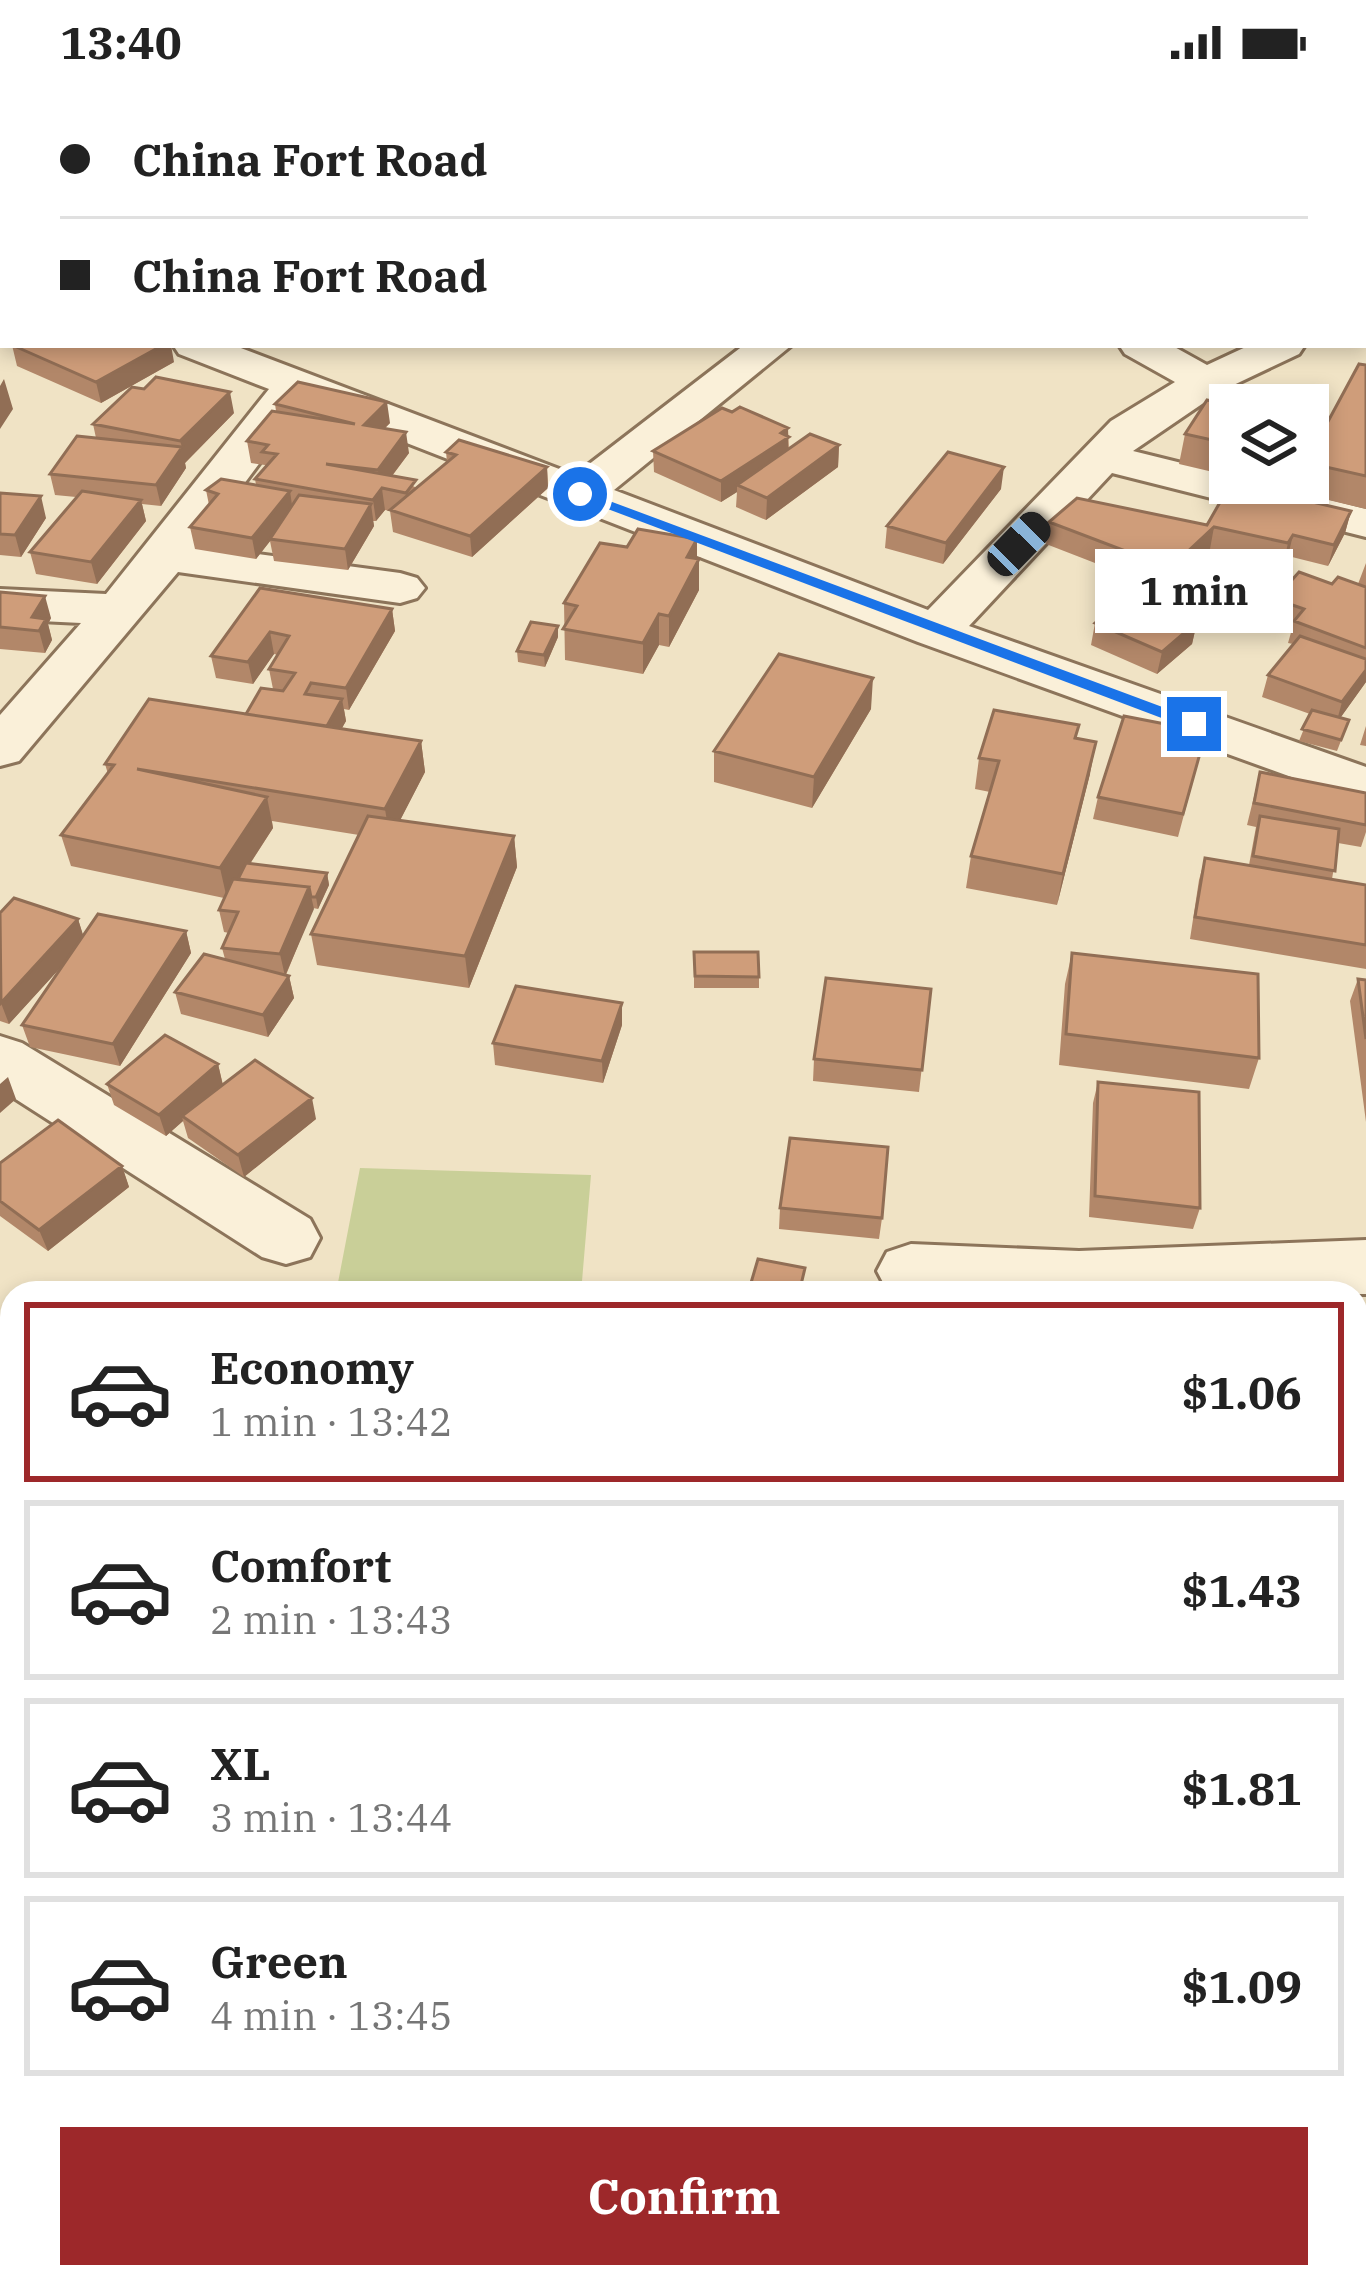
<!DOCTYPE html>
<meta charset="utf-8">
<style>
:root{--surface:#fff;--page:#f6f6f6;--text:#222;--muted:#767676;--line:#e0e0e0;--accent:#9d282a}
body{margin:0;font-family:"IBM Plex Serif",serif;background:var(--page);color:var(--text);height:100vh;display:flex;flex-direction:column;font-size:45px;white-space:nowrap}
*{box-sizing:border-box;margin:0}
p{font-size:39px;color:var(--muted)}
.icon{flex:none;width:66px;height:66px;fill:none;stroke:currentColor;stroke-width:2;stroke-linecap:round;stroke-linejoin:round}
.map{position:relative;flex:1;overflow:hidden}
.side{position:absolute;left:0px;top:1197px;width:1368px;height:1008px;display:flex;flex-direction:column;background:var(--surface);border-radius:36px 36px 0 0;box-shadow:0 6px 18px #0003}
.side>*{flex:none}
.banner{position:absolute;left:0px;top:0px;width:1368px;height:264px;box-shadow:0 6px 18px #0003;display:grid;align-content:center;height:264px;padding:0 60px;background:var(--surface)}
.fabs{position:absolute;left:1209px;top:300px;display:grid;gap:24px}
.fabs a{display:grid;place-items:center;width:120px;height:120px;border-radius:0px;background:var(--surface);box-shadow:0 6px 18px #0003;font-size:60px}
.end{position:absolute;width:54px;height:54px;margin:-27px;border:15px solid #1a73e8;background:#fff;box-shadow:0 0 0 6px #fff}
.from{border-radius:50%}
.bubble{position:absolute;height:84px;border-radius:0px;background:var(--surface);box-shadow:0 6px 18px #0003;font-size:39px;font-weight:700;line-height:84px;text-align:center}
.car{position:absolute;width:36px;height:72px;margin:-36px -18px;border-radius:15px;box-shadow:0 0 9px 3px #0007;background:linear-gradient(#222 24%,#8ab4d8 0 40%,#222 0 76%,#8ab4d8 0 86%,#222 0)}
.banner b{display:flex;align-items:center;gap:42px;height:114px;font-size:45px}
.banner b+b{border-top:3px solid var(--line)}
.banner i{width:30px;height:30px;background:var(--text)}
ul{padding:21px 0 0;list-style:none}
li{display:flex;align-items:center;gap:36px;height:180px;margin:0 24px 18px;padding:0 36px;border:6px solid var(--line);border-radius:0px}
li div{flex:1}
li b{display:block;font-size:45px}
li em{font-style:normal;font-weight:700}
li.current{border-color:var(--accent)}
li>.icon{width:108px;height:108px;stroke-width:1.5}
.button{display:flex;gap:24px;margin-top:auto;padding:24px 60px}
.button a{flex:1;height:138px;border-radius:0px;background:var(--accent);color:#fff;font-size:48px;font-weight:700;line-height:138px;text-align:center}
.status{display:flex;justify-content:space-between;align-items:center;height:84px;padding:0 60px;background:var(--surface);direction:ltr}
.status svg{height:33px;fill:currentColor}
.map>svg:first-child{display:block}
.green{fill:#c9cf98}
.lines{fill:none;stroke-linecap:round;stroke-linejoin:round}
.minor-casing{stroke:#8c745a;stroke-width:6}
.minor{fill:#faf0d9;fill-rule:evenodd}
.wall{fill:#b28769}
.shaded-wall{fill:#916e55}
.building{fill:#cf9d7a;stroke:#916e55;stroke-width:3}
.route{fill:#1a73e8}
</style>
<div class="status"><b>13:40</b><svg viewBox="0 0 49 12"><path d="M0 12V9h3v3zM5 12V6h3v6zM10 12V3h3v9zM15 12V0h3v12zM26 1h20v11H26zM47 4h2v5h-2z"/></svg></div>
<div class="map">
<svg width="1366" height="2205" viewBox="0 0 1366 2205">
<rect width="100%" height="100%" fill="#f0e3c5"/>
<path class="green" d="M360,1084L591,1091L581,1209H336Z
M12,1554V2193H250L249,2205H0V1555Z"/>
<g class="lines">
<defs>
<path id="minor" d="M0,189H3L0,215Z
M1366,206V231H1365V206Z
M173,261H233L575,391L744,261H792L614,406L928,526L1111,337L1175,298L1125,270L1119,261H1171L1207,281L1250,261H1305L1299,270L1221,307L1133,367L1230,391V399H1262L1366,425V453L1112,389L969,542L1366,683V720L918,558L304,319L198,462L400,489L417,494L425,504L417,514L400,519L178,488L19,677L0,682V631L81,539L0,535V505L106,510L269,305L179,270Z
M0,952L22,959L310,1135L320,1154L310,1173L286,1180L262,1173L0,1005Z
M1366,1156V1210L895,1209L887,1206L877,1187L887,1168L911,1160L1079,1167Z
M1356,1502H1366V1572H1356Z
M1356,2171L1366,2205H1272L1269,2193H1356Z
M598,2193H694V2205H598Z"/>
</defs>
<use href="#minor" class="minor-casing"/>
<use href="#minor" class="minor"/>
</g>
<path class="wall" d="M1072,0H1111V2L1116,3H1073Z
M1288,0H1366V31L1365,3H1288Z
M12,261L174,278L101,319L17,282Z
M1366,281V425L1258,399H1308V339L1325,343Z
M275,320L390,339L385,344L409,369L392,392L417,404L447,378L446,368L547,383L548,404L472,473L393,448L390,427L385,426L376,437H373L374,442L348,486L274,477L270,457L256,475L195,465L190,443L209,421L206,406L256,401L255,395L265,384V381L251,379L247,357L276,327Z
M1230,321V392L1179,380L1185,350Z
M732,328L788,344L789,365L839,361L838,383L766,436L736,423L737,408L721,418L654,388L653,367Z
M234,329L185,379L186,384L161,422L142,420L146,437L97,500L36,490L30,468L76,413L55,411L50,390L96,354L93,340Z
M1001,405L943,480L885,464L887,442Z
M0,409L46,434L21,473L0,471Z
M1351,427L1345,449L1328,482L1288,472L1283,481L1210,465L1176,496L1200,506L1195,527L1188,534L1197,538L1192,560L1157,590L1091,561L1095,539L1144,498L1046,460L1049,438L1207,441Z
M697,475L699,506L669,563L659,561L643,590L565,576L564,519Z
M1366,479V598L1340,634L1349,636L1337,667L1299,657L1310,630L1262,613L1268,591L1293,560L1288,559L1292,545L1269,536L1275,515L1332,500H1358Z
M260,504L392,525L395,547L349,626L344,625L346,637L341,645L421,657L425,688L400,736L514,752L517,783L469,904L317,881L311,850L359,751L272,737L273,744L250,780L327,789L329,801L318,825L313,824L286,891L289,892L294,914L268,953L181,930L175,908L225,875L222,864L229,849L224,848L219,826L224,814L71,782L61,751L108,690L105,680L246,630L273,605L269,585L278,571L274,570L253,600L216,594L211,572Z
M0,508L51,534L48,540L52,556L45,569L0,565Z
M558,553L545,583L518,578L517,567Z
M871,625L812,724L714,698V667Z
M1366,642V662L1360,661Z
M1206,648L1178,753L1093,735L1098,713Z
M1076,655L1090,690L1057,821L966,804L971,772L990,708L975,705L979,674Z
M1260,688L1366,709V748L1361,763L1338,759L1332,795L1366,801V885L1190,855L1199,796L1205,774L1249,781L1256,743L1247,741Z
M0,829L78,835L83,852L186,847L191,869L120,982L30,963L22,941L64,879L9,940L0,937Z
M694,868L759,893V904H694Z
M1072,869L1259,974L1249,1005L1059,981L1065,900Z
M1358,895L1366,896V1038L1350,917Z
M931,905L919,1008L813,997L814,975Z
M622,941L603,999L495,981L493,959Z
M218,980L223,1001L316,1035L244,1093L188,1054L183,1037L166,1052L114,1021L107,1000Z
M1098,998L1200,1124L1193,1145L1089,1133L1093,1019Z
M0,1079L122,1082L129,1103L48,1167L0,1132Z
M780,1124L882,1134L879,1155L779,1145Z
M0,1332L12,1335V1479L0,1475Z
M1366,1537V1676L1356,1677V1538Z
M1366,1777V1865L1356,1867V1778Z
M1366,1938V2083L1356,2084V1939Z
M1366,2105V2167L1356,2115Z"/>
<path class="shaded-wall" d="M852,0H876L875,2L870,3H852Z
M3,139V161L0,163V140Z
M163,261H171L174,278L101,319L96,298Z
M4,295L13,325L0,345V302Z
M230,308L234,329L185,379L186,384L161,422L156,401L182,363L180,357Z
M387,318L390,339L367,362L364,341Z
M788,344V374L737,401V408L721,418V397Z
M406,348L409,369L382,405L385,426L376,437L373,416L380,406L378,386Z
M839,361L838,383L766,436L767,414Z
M547,383L548,404L472,473L470,452Z
M1004,383L1001,405L943,480L946,459Z
M290,407L293,428L256,475L252,454Z
M41,412L46,434L21,473L15,451Z
M141,416L146,437L97,500L91,478Z
M371,420L374,442L348,486L345,465Z
M1351,427L1345,449L1328,482L1334,461Z
M1214,443L1210,465L1165,506L1170,484Z
M1293,451L1288,472L1283,481L1288,459Z
M697,455V480L699,475V506L669,563V532L687,473Z
M1200,506L1195,527L1169,550L1174,528Z
M45,512L51,534L48,540L52,556L45,569L39,547L32,533Z
M392,525L395,547L349,626L346,604Z
M659,530V561L643,590V559Z
M1197,538L1192,560L1157,590L1162,568Z
M558,542V553L545,583L544,571Z
M270,548L274,570L253,600L248,578Z
M1366,586V598L1336,640L1342,618Z
M873,594L871,625L812,724L814,693Z
M342,615L346,637L326,673L322,651Z
M421,657L425,688L390,756L385,725Z
M1096,658L1090,690L1057,821L1063,790Z
M267,713L273,744L227,815L220,784Z
M514,752L517,783L469,904L465,872Z
M327,789L329,801L318,825L316,813Z
M309,803L314,825L285,892L280,870Z
M78,835L85,857L9,940L1,919Z
M186,847L191,869L120,982L113,960Z
M289,892L294,914L268,953L263,931Z
M622,919V941L603,999L602,977Z
M218,980L223,1002L182,1032L183,1037L166,1052L159,1031Z
M8,993L16,1015L0,1029V1000Z
M312,1014L316,1035L244,1093L238,1071Z
M122,1082L129,1103L48,1167L39,1146Z"/>
<path class="building" d="M947,0H1035L1021,3H951Z
M1298,0H1366V12L1365,3H1299Z
M3,72V104L0,106V74Z
M3,110V139L0,140V111Z
M12,261H163L96,298Z
M1359,280L1366,281V392L1308,379V339L1325,343Z
M156,293L230,308L180,357L93,340L132,303L144,305Z
M298,298L387,318L364,341L406,348L378,386L326,380L416,396L406,409L382,404L373,416L255,395L277,370L262,368L268,361L247,357L272,327L355,340L275,320Z
M1207,316L1230,321V360L1185,350Z
M740,323L788,344L781,349L789,353L721,397L653,367L722,324L732,328Z
M810,350L839,361L767,414L737,401Z
M77,352L182,363L156,401L50,390Z
M459,356L547,383L470,452L390,426L456,371L446,368Z
M948,368L1004,383L946,459L887,442Z
M221,395L290,407L252,454L190,443L218,410L206,406Z
M1231,399L1351,427L1334,461L1293,451L1288,459L1214,443L1170,484L1049,438L1077,414L1207,441Z
M82,407L141,416L91,478L30,468Z
M0,409L41,412L15,451L0,450Z
M299,411L371,420L345,465L270,455Z
M638,445L697,455L687,473L699,475L669,532L659,530L643,559L563,545L577,522L564,519L600,459L627,463Z
M1156,487L1200,506L1174,528L1197,538L1162,568L1095,539Z
M1299,488L1332,500L1338,493L1366,503V564L1294,537L1304,525L1275,515Z
M260,504L392,525L346,604L311,599L305,610L342,615L327,642L246,630L261,604L283,607L295,589L269,585L289,552L270,548L248,578L211,572Z
M0,508L45,512L32,533L46,535L39,547L0,543Z
M531,538L558,542L544,571L517,567Z
M1300,552L1366,575V586L1342,618L1268,591Z
M779,570L873,594L814,693L714,667Z
M149,615L421,657L385,725L137,685L267,713L220,784L61,751L114,681L105,680Z
M994,626L1079,641L1075,654L1096,658L1063,790L971,772L999,677L979,674Z
M1312,626L1349,636L1341,656L1302,645Z
M1124,632L1206,648L1183,730L1098,713Z
M1260,688L1366,709V741L1254,719Z
M368,732L514,752L465,872L311,850Z
M1260,732L1339,745L1335,787L1253,772Z
M1205,774L1366,801V861L1195,833Z
M246,779L327,789L316,813H311L309,803L238,795Z
M233,795L309,803L280,870L222,864L238,828L219,826Z
M14,814L78,835L1,919L0,829Z
M98,830L186,847L113,960L22,941Z
M694,868H758L759,893L695,892Z
M1072,869L1258,890L1259,974L1066,950Z
M204,870L289,892L263,931L175,908Z
M826,894L931,905L922,986L814,975Z
M1358,895L1366,896V955Z
M516,902L622,919L602,977L493,959Z
M165,951L218,980L159,1031L107,1000Z
M255,976L312,1014L238,1071L182,1032Z
M1098,998L1199,1008L1200,1124L1095,1112Z
M58,1036L122,1082L39,1146L0,1117V1079Z
M790,1054L888,1063L882,1134L780,1124Z
M758,1175L805,1184L799,1209H748Z
M0,1332L12,1335V1462L0,1459Z
M1366,1537V1659L1356,1660V1538Z
M1366,1777V1851L1356,1853V1778Z
M1366,1938V2071L1356,2072V1939Z
M327,2193H586L587,2205H328Z
M777,2193H918L917,2205H776Z"/>
<path class="route" d="M580,406L1200,637L1202,640L1188,644L576,413Z"/>
</svg>
<div class="fabs">
<a><svg class="icon" aria-label="layers" viewBox="0 0 24 24"><path d="M12 4l9 5-9 5-9-5zM3 14l9 5 9-5"/></svg></a>
</div>
<i class="end from" style="left:580px;top:410px"></i>
<i class="end" style="left:1194px;top:640px"></i>
<div class="bubble" style="left:1095px;top:465px;width:198px">1 min</div>
<i class="car" style="left:1019px;top:460px;rotate:44deg"></i>
<div class="banner">
<b><i class="from"></i>China Fort Road</b>
<b><i></i>China Fort Road</b>
</div>
<section class="side">
<ul>
<li class="current"><svg class="icon" aria-label="car" viewBox="0 0 24 24"><path d="M5 17H2v-5l4-1 3-4h7l3 4 3 1v5h-3M9 17h6M6 11h13"/><circle cx="7" cy="17" r="2"/><circle cx="17" cy="17" r="2"/></svg><div><b>Economy</b><p>1 min · 13:42</p></div><em>$1.06</em></li>
<li><svg class="icon" aria-label="car" viewBox="0 0 24 24"><path d="M5 17H2v-5l4-1 3-4h7l3 4 3 1v5h-3M9 17h6M6 11h13"/><circle cx="7" cy="17" r="2"/><circle cx="17" cy="17" r="2"/></svg><div><b>Comfort</b><p>2 min · 13:43</p></div><em>$1.43</em></li>
<li><svg class="icon" aria-label="car" viewBox="0 0 24 24"><path d="M5 17H2v-5l4-1 3-4h7l3 4 3 1v5h-3M9 17h6M6 11h13"/><circle cx="7" cy="17" r="2"/><circle cx="17" cy="17" r="2"/></svg><div><b>XL</b><p>3 min · 13:44</p></div><em>$1.81</em></li>
<li><svg class="icon" aria-label="car" viewBox="0 0 24 24"><path d="M5 17H2v-5l4-1 3-4h7l3 4 3 1v5h-3M9 17h6M6 11h13"/><circle cx="7" cy="17" r="2"/><circle cx="17" cy="17" r="2"/></svg><div><b>Green</b><p>4 min · 13:45</p></div><em>$1.09</em></li>
</ul>
<div class="button"><a>Confirm</a></div>
</section>
</div>
